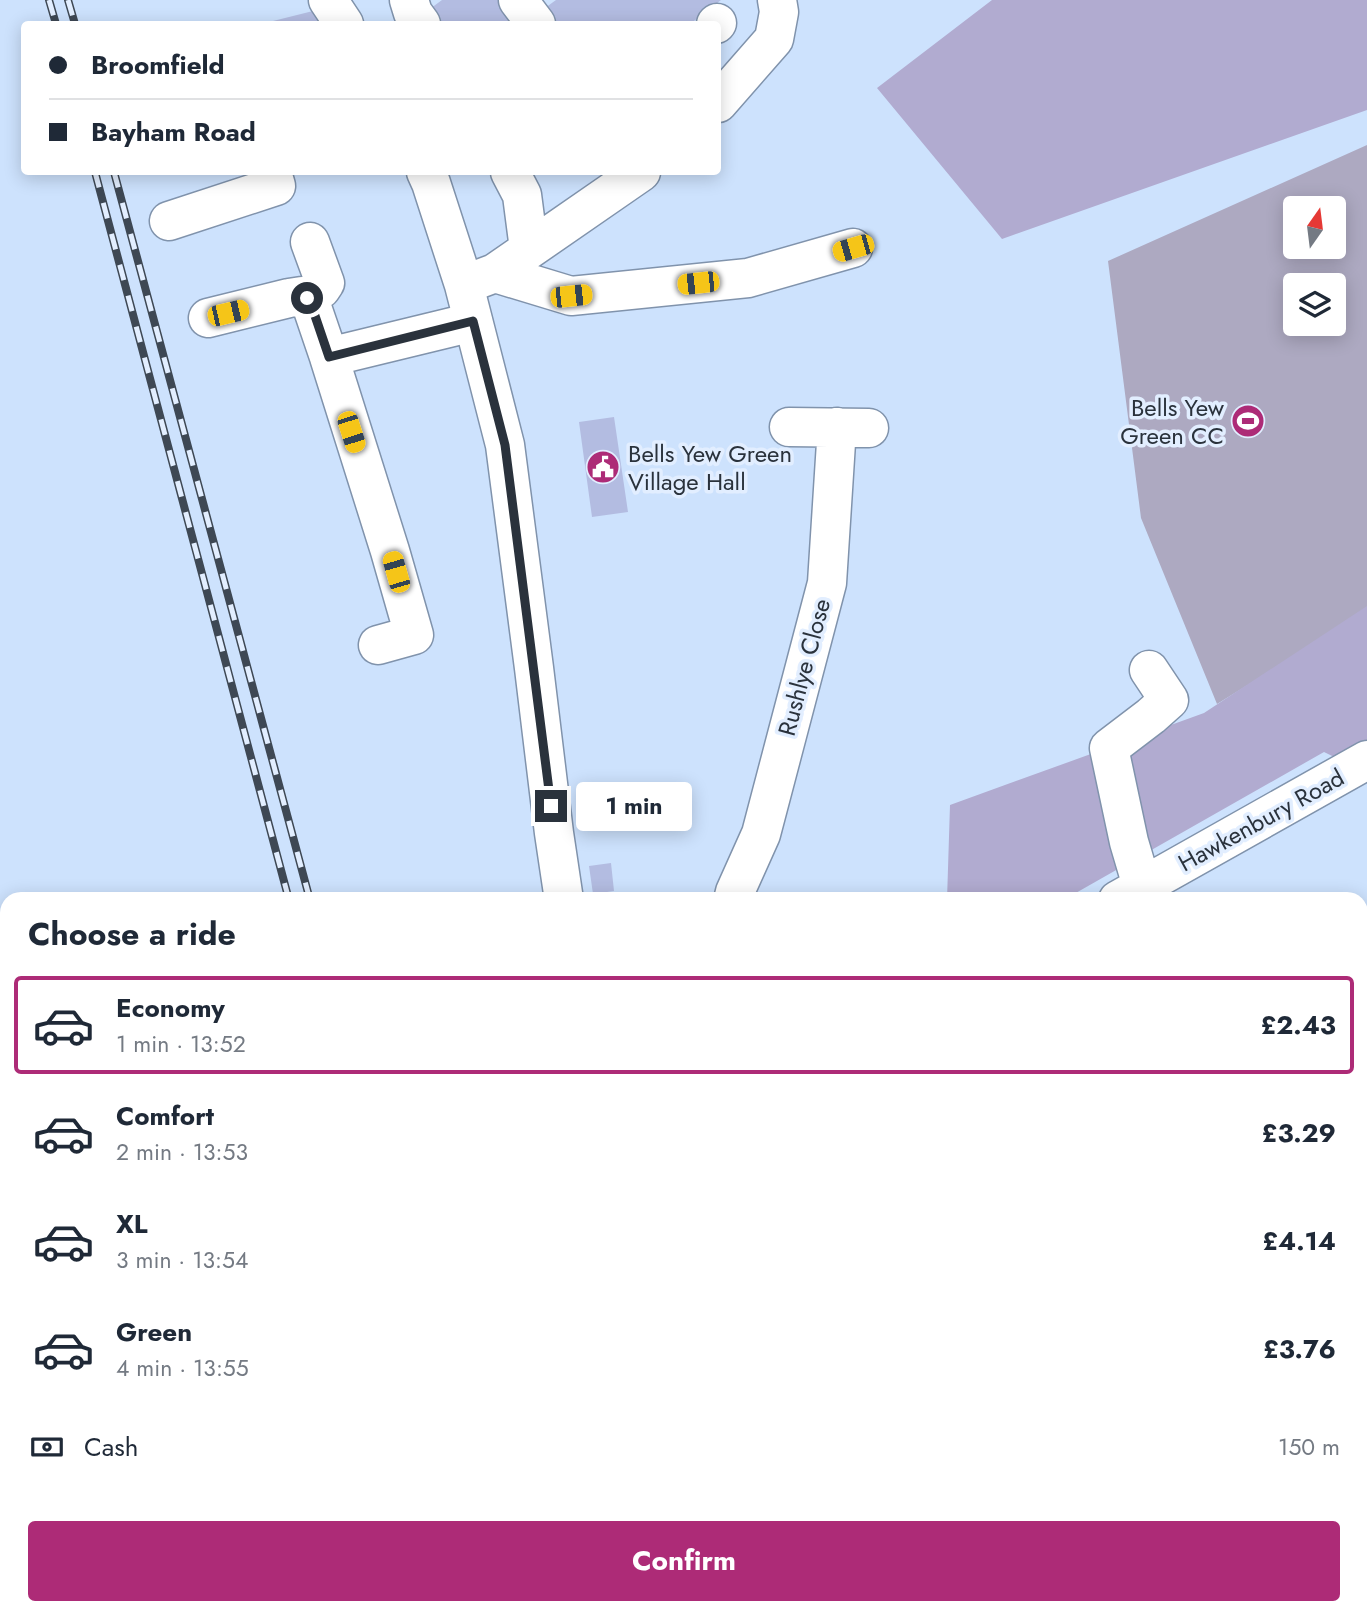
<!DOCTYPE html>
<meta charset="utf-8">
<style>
:root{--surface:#fff;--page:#f6f6f7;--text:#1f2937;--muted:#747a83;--line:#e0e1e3;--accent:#ad2b77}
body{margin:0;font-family:Jost,sans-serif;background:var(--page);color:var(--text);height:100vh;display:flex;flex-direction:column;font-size:26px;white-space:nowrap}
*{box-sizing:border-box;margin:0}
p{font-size:23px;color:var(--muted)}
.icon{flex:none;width:38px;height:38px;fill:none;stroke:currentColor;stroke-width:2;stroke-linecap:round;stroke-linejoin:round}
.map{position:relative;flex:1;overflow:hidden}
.side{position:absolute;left:0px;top:892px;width:1368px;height:723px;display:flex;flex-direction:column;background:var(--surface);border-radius:21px 21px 0 0;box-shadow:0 4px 18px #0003}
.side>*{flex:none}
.top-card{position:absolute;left:21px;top:21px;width:700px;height:154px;border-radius:7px;box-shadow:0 4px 18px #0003;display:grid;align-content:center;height:154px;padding:0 28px;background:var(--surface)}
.needle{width:46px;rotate:14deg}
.buttons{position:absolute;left:1283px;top:196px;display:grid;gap:14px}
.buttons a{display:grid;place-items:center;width:63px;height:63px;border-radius:7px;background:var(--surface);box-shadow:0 4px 18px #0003;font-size:35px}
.end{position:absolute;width:32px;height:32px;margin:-16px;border:9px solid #2a323c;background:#fff;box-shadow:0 0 0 4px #fff}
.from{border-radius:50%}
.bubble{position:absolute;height:49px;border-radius:7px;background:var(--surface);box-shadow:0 4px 18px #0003;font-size:23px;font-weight:700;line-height:49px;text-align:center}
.car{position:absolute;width:21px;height:42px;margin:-21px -10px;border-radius:9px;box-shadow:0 0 5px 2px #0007;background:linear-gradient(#f5c518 24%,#345 0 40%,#f5c518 0 76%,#345 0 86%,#f5c518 0)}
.top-card b{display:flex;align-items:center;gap:24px;height:66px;font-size:26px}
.top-card b+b{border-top:2px solid var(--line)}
.top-card i{width:18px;height:18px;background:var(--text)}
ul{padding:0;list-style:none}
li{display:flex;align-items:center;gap:21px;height:98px;margin:0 14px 10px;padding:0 14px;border:4px solid transparent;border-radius:7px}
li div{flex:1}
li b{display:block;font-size:26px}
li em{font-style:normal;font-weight:700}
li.active{border-color:var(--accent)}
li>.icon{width:63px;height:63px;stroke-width:1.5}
h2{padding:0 28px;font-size:32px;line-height:84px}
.pay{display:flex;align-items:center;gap:18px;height:77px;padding:0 28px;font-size:26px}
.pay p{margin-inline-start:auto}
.action{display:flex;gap:14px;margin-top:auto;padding:14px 28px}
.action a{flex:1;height:80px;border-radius:7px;background:var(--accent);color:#fff;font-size:28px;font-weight:700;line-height:80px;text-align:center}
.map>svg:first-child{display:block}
.green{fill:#ada9c1;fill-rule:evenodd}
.forest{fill:#b1abd0}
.building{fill:#b3bce1}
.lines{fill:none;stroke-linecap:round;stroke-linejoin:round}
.minor-casing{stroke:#8093ac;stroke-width:41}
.major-casing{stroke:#8093ac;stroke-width:41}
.minor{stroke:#fff;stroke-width:38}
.major{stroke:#fff;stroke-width:38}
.rail-casing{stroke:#3e4854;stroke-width:8}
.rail{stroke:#e2eeff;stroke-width:5;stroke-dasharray:16;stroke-linecap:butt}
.route{stroke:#2a323c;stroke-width:9}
.labels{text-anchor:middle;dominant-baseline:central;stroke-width:7;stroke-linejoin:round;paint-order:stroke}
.poi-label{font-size:24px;fill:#2a323c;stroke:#e2eeff;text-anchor:end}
.street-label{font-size:24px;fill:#2a323c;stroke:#e2eeff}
</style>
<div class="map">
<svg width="1367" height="1614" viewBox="0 0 1367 1614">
<rect width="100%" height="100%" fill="#cde2fd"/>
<path class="green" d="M1367,145V611L1217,704L1141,518L1108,261ZM1295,208H1334V247H1295ZM1295,285H1334V324H1295Z"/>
<path class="forest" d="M992,0H1367V110L1002,239L877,88Z
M1367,606V773L1324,752L1074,894L1073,899L947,900L950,805L1204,713Z
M1362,1118L1367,1119V1281L1362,1280Z
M734,1608H1315L1325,1614H725Z"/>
<path class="building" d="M442,0H504L523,24H431L423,14Z
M556,0H721L690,24H557L545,8Z
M321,9L325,24H270L269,22Z
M614,417L628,512L592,517L579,422Z
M611,863L614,891L593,894L589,866Z"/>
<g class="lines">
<defs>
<path id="minor" d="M409,0L413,13L421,24
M518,0L536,24
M716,24L717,23
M718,103L774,39L779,12L777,0
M510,172L522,195L529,249
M169,221L276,186L272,172
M495,273L571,296L748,278L853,248
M479,279L495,273L641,172
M307,298L321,289L325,283L310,242
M208,318L289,298L302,296L307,298L312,307L329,357L390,551L414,635L378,645
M329,357L473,322
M789,427L869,428
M1142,886L1129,842L1109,748L1151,716L1169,700L1149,670
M733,900L735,892L761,834L827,583L837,427
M1118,900L1367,760
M0,1190L7,1187
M1362,1231L1367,1232"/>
<path id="major" d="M328,0L344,24
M426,172L431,183L464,285L505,445L534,668L554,833L564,900
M1362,1567L1367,1569"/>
</defs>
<use href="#minor" class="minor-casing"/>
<use href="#major" class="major-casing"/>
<use href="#minor" class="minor"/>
<use href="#major" class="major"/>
<defs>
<path id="rail" d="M49,0L56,24
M68,0L75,24
M95,172L289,900
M114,172L310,900
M479,1608L481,1614
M500,1608L502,1614"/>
</defs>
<use href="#rail" class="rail-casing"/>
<use href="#rail" class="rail"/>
</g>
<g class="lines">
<path class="route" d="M307,298L312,307L329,357L473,321L505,445L551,806"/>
</g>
<defs>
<symbol id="stadium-disc" viewBox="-11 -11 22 22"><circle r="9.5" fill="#ad2b77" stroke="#e2eeff"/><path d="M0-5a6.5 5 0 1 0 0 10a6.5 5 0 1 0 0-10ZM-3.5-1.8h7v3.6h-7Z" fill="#fff"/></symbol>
<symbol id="civic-disc" viewBox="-11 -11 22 22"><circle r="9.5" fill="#ad2b77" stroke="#e2eeff"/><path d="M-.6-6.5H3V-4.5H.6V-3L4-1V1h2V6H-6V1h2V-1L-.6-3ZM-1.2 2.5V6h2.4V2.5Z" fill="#fff"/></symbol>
</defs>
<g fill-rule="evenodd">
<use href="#stadium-disc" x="1229" y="402" width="38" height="38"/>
<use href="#civic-disc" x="584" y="448" width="38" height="38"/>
</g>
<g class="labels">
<g class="poi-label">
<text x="1224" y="407">Bells Yew<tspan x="1224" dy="28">Green CC</tspan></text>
<text x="628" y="453" text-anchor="start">Bells Yew Green<tspan x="628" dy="28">Village Hall</tspan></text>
</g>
<g class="street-label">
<text transform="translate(804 667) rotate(-75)">Rushlye Close</text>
<text transform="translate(1261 820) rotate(-29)">Hawkenbury Road</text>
</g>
</g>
</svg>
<div class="buttons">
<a><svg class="needle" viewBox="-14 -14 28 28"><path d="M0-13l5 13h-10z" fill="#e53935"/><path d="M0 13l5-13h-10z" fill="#747a83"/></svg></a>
<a><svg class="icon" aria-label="layers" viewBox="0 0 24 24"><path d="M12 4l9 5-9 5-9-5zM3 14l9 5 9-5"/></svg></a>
</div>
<i class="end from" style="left:307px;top:298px"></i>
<i class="end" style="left:551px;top:806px"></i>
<div class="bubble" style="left:576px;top:782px;width:116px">1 min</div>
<i class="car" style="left:853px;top:248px;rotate:254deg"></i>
<i class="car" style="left:698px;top:283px;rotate:264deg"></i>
<i class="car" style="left:571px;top:296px;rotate:84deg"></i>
<i class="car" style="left:228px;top:313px;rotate:77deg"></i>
<i class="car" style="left:351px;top:432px;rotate:162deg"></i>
<i class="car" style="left:396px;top:572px;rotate:344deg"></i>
<div class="top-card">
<b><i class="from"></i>Broomfield</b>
<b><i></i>Bayham Road</b>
</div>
<section class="side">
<h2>Choose a ride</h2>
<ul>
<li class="active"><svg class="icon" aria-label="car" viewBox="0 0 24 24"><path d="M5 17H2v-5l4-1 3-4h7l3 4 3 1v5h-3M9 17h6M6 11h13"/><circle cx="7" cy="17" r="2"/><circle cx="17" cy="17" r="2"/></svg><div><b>Economy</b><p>1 min · 13:52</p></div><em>£2.43</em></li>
<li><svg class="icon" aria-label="car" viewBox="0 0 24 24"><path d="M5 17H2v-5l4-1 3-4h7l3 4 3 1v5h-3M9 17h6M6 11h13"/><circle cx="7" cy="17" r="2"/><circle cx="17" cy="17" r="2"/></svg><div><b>Comfort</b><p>2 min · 13:53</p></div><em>£3.29</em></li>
<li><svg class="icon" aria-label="car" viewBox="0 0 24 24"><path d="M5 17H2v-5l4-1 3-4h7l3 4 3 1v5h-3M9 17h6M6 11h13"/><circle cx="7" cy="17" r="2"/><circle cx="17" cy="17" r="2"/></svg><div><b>XL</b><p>3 min · 13:54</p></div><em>£4.14</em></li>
<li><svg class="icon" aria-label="car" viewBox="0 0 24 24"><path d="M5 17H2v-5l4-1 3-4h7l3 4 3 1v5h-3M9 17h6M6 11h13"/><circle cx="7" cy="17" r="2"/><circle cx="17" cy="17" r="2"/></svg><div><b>Green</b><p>4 min · 13:55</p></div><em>£3.76</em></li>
</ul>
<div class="pay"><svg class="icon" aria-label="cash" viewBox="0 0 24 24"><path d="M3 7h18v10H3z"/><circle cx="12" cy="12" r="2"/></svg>Cash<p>150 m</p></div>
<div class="action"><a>Confirm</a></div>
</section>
</div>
